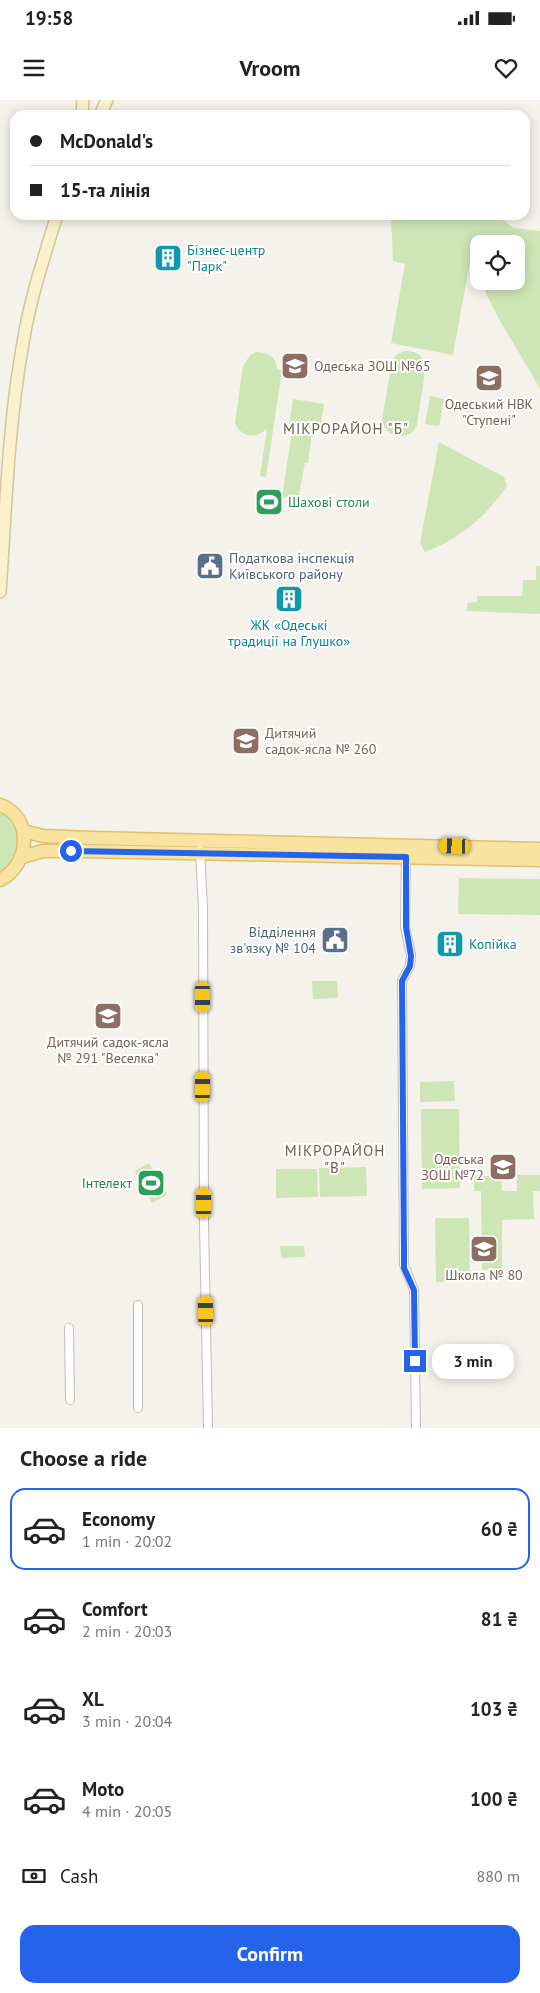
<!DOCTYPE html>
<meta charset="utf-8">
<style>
:root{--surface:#fff;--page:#f2f2f2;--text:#222;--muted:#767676;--line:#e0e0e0;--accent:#2563eb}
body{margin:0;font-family:"PT Sans",sans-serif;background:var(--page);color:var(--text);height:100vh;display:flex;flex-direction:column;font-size:19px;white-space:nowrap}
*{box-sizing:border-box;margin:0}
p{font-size:16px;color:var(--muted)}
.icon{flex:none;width:28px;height:28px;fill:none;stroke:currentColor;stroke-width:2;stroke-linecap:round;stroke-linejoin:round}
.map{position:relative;height:1328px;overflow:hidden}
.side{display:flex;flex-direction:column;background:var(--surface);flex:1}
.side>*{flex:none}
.banner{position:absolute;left:10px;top:10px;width:520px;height:110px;border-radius:15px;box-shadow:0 2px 12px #0003;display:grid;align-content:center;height:110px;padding:0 20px;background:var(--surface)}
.controls{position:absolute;left:470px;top:135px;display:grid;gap:10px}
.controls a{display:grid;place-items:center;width:55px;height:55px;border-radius:10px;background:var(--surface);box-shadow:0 2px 12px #0003;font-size:25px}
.end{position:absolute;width:22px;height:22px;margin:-11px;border:6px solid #2563eb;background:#fff;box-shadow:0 0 0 2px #fff}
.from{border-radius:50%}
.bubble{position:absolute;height:35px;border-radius:15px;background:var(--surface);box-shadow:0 2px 12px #0003;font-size:16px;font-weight:800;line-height:35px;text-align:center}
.car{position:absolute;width:15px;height:30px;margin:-15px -8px;border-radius:6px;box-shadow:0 0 4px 1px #0007;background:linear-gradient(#f5c518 24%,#345 0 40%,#f5c518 0 76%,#345 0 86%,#f5c518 0)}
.banner b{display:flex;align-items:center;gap:18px;height:48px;font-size:19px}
.banner b+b{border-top:1px solid var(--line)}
.banner i{width:12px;height:12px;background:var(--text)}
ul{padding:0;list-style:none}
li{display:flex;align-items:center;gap:15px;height:82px;margin:0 10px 8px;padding:0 10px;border:2px solid transparent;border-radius:15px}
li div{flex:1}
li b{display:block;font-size:19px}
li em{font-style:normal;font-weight:800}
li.current{border-color:var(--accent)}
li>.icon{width:45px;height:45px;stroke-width:1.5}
h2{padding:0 20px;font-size:22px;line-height:60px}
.pay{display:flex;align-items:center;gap:12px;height:55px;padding:0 20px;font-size:19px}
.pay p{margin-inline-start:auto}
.primary-button{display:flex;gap:10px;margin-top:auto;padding:10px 20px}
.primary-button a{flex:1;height:58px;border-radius:15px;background:var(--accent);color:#fff;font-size:20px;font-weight:800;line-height:58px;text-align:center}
.status{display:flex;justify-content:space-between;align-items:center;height:35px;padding:0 25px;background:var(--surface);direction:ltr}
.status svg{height:14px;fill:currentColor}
header{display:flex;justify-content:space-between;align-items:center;height:65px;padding:0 20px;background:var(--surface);font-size:22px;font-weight:800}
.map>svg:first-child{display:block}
.green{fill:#cee5b6}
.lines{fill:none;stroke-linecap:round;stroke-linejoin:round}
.street-casing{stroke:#c2bdb0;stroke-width:10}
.secondary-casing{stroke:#d1c69d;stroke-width:14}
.primary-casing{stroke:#ddc170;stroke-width:15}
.street{stroke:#fff;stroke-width:8}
.secondary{stroke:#fbf2cd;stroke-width:11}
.primary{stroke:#f8e3a0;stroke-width:12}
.route{stroke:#2563eb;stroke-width:6}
.labels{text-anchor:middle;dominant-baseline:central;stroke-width:4;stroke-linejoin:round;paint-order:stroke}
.culture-label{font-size:14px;fill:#0d838f;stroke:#fff;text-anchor:start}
.education-label{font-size:14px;fill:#785e54;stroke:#fff}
.leisure-label{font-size:14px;fill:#27864d;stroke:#fff;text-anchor:start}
.service-label{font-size:14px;fill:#4e5e75;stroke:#fff;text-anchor:start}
.neighbourhood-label{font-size:15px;letter-spacing:1px;fill:#6a6151;stroke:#fff}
</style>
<div class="status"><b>19:58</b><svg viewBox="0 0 49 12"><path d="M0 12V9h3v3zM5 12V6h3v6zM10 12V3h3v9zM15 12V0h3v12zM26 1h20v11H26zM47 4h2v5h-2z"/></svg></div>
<header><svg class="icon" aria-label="menu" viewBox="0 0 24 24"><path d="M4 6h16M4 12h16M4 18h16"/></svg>Vroom<svg class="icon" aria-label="heart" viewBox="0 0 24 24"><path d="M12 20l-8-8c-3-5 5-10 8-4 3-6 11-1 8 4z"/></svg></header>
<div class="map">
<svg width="540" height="1328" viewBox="0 0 540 1328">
<rect width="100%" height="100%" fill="#f4f2ea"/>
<path class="green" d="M391,115H497L514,128L540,131V289C521,253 496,220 481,181H516V144H479V174L471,156L453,255L391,243L405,164L393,161Z
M404,251C432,250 424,275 422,293C420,304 418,315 417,325C409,343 384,338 382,319L392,262L395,256Z
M256,252C268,252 276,257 277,269L282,270L266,377L260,376L267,329C256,338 242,339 235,323L243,266L250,255Z
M430,296L444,299L439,326L425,324Z
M293,299L324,304L320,329L289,325Z
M292,331L312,334L308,363H305L298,399L282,397Z
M439,342L504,377L507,386C487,416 458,440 425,452L420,443Z
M536,466H540V514L467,511V503L477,502V496H522L523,480H536Z
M0,712L10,719L16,729L19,741L13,765L0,775Z
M459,778L540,779V815L458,814Z
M312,881H337L338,898L313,899Z
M454,981L455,1001L420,1002V982Z
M421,1009H459L460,1088L422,1089Z
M149,1063L167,1095L152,1103L135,1071Z
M366,1067L367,1096L320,1097L319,1068Z
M276,1069H317L318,1097L276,1098Z
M517,1075H540V1091H533L534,1119L502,1120V1170H482L481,1091H474V1076H501L502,1091H517Z
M435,1118H469L470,1182H436Z
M280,1146H304L305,1157L281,1158Z"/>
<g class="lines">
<defs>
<path id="street" d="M200,750L203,809L204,1123L208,1328
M406,757L405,827L411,855L410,866L402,881L404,1165L414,1190L416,1328
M69,1228L70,1300
M138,1308V1205"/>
<path id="secondary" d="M82,15L83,0
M100,15L107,0
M0,492C6,409 8,325 23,243C30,199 44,157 57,115"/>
<path id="primary" d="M0,705C34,717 30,765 0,780
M23,731L43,736L92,738L540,749
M22,757L43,751H85L540,760"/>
</defs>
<use href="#street" class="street-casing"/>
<use href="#secondary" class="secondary-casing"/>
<use href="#primary" class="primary-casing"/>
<use href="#street" class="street"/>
<use href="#secondary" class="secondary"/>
<use href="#primary" class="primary"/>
</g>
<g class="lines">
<path class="route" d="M71,751L406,757V827L411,856L410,866L402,881L404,1153V1168L414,1190L415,1261"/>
</g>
<defs>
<symbol id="building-square" viewBox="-11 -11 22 22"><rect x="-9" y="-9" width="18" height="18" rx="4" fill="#0f9aa8" stroke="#fff"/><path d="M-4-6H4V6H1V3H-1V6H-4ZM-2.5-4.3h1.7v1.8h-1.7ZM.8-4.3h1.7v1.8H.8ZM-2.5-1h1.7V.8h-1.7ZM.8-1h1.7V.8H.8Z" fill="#fff"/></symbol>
<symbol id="school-square" viewBox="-11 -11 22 22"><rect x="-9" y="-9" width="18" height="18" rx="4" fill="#8d6e63" stroke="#fff"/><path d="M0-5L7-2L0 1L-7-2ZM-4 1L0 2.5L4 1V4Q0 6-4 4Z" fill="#fff"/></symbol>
<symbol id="stadium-square" viewBox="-11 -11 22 22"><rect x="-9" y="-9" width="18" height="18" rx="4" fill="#2e9e5b" stroke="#fff"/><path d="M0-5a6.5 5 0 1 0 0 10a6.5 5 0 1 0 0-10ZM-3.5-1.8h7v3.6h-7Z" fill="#fff"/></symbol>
<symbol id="civic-square" viewBox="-11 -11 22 22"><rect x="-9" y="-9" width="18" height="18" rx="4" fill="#5c6f8a" stroke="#fff"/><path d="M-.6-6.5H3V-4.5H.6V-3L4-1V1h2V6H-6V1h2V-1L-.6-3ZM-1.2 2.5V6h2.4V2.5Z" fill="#fff"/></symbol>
</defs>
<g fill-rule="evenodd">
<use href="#building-square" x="152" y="142" width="32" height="32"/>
<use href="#school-square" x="279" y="250" width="32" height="32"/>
<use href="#school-square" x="473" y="262" width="32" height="32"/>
<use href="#stadium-square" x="253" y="386" width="32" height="32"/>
<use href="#civic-square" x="194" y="450" width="32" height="32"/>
<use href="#building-square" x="273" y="483" width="32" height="32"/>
<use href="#school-square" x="230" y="625" width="32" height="32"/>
<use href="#civic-square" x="319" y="824" width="32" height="32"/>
<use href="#building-square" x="434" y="828" width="32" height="32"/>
<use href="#school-square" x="92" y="900" width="32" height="32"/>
<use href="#school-square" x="487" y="1051" width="32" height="32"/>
<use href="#stadium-square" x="135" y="1067" width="32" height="32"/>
<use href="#school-square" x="468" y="1133" width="32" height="32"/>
</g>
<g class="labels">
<g class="culture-label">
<text x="187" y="150">Бізнес-центр<tspan x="187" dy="16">"Парк"</tspan></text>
<text x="289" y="525" text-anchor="middle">ЖК «Одеські<tspan x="289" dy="16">традиції на Глушко»</tspan></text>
<text x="469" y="844">Копійка</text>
</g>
<g class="education-label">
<text x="314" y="266" text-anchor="start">Одеська ЗОШ №65</text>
<text x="489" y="304">Одеський НВК<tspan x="489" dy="16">"Ступені"</tspan></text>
<text x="265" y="633" text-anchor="start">Дитячий<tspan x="265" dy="16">садок-ясла № 260</tspan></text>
<text x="108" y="942">Дитячий садок-ясла<tspan x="108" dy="16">№ 291 "Веселка"</tspan></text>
<text x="484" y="1059" text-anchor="end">Одеська<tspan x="484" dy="16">ЗОШ №72</tspan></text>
<text x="484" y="1175">Школа № 80</text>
</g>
<g class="leisure-label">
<text x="288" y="402">Шахові столи</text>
<text x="132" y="1083" text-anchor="end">Інтелект</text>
</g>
<g class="service-label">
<text x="229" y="458">Податкова інспекція<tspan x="229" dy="16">Київського району</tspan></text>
<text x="316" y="832" text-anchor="end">Відділення<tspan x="316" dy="16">зв'язку № 104</tspan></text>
</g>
<g class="neighbourhood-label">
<text x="346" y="328">МІКРОРАЙОН "Б"</text>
<text x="335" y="1050">МІКРОРАЙОН<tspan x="335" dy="17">"В"</tspan></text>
</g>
</g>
</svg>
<div class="controls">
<a><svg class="icon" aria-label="locate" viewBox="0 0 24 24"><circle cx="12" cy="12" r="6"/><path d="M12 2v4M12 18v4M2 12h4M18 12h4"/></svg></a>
</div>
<i class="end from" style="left:71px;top:751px"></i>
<i class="end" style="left:415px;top:1261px"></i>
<div class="bubble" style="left:432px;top:1244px;width:82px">3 min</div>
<i class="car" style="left:455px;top:746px;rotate:272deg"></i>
<i class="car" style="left:203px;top:897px;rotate:180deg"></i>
<i class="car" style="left:203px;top:987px;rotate:0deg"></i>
<i class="car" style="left:204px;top:1103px;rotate:0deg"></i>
<i class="car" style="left:206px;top:1211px;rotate:359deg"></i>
<div class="banner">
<b><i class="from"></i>McDonald's</b>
<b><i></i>15-та лінія</b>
</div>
</div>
<section class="side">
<h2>Choose a ride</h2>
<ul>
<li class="current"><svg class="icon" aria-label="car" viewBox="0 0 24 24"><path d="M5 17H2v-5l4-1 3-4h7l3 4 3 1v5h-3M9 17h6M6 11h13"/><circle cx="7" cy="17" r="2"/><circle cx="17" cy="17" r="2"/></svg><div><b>Economy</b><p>1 min · 20:02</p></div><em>60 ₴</em></li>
<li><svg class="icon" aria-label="car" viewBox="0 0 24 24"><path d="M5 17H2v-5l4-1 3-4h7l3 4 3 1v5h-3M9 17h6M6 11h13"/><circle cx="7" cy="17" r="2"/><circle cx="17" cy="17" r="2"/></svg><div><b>Comfort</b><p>2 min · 20:03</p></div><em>81 ₴</em></li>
<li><svg class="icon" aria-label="car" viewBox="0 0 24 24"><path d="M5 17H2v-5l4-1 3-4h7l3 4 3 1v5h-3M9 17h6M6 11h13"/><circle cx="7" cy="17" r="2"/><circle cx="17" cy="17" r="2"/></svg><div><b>XL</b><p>3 min · 20:04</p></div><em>103 ₴</em></li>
<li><svg class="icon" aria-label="car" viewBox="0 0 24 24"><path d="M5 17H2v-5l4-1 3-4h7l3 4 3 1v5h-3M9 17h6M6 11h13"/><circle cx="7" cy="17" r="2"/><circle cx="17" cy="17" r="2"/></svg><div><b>Moto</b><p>4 min · 20:05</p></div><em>100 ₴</em></li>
</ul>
<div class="pay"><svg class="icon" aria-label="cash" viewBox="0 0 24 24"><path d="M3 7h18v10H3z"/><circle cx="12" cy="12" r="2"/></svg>Cash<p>880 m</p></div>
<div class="primary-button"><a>Confirm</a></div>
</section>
